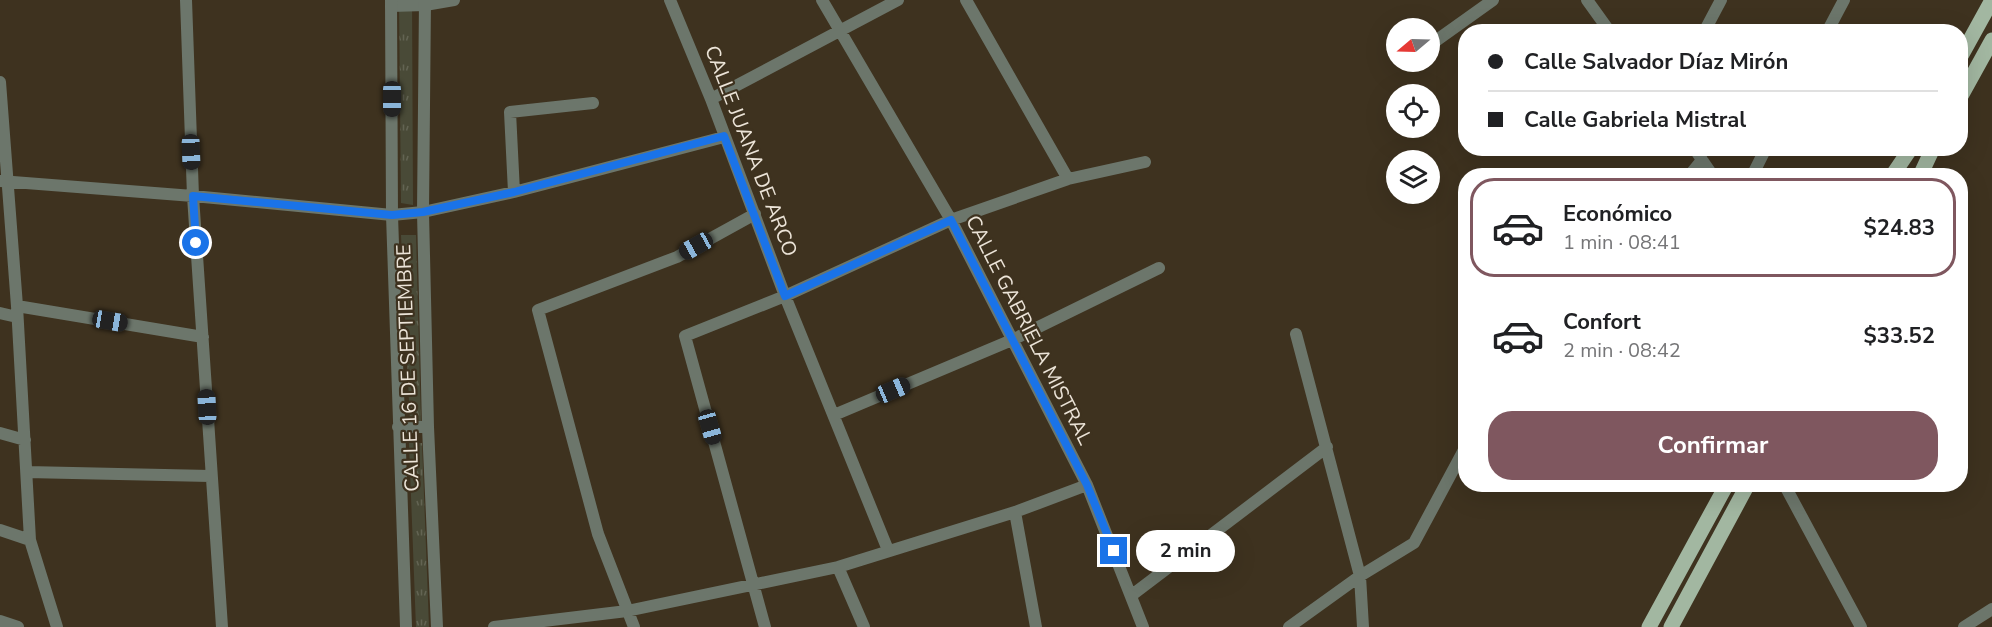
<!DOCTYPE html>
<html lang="es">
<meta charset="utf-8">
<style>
:root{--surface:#fff;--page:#f6f6f6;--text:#202124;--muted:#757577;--line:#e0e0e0;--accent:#7f575f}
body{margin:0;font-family:"Nunito Sans",sans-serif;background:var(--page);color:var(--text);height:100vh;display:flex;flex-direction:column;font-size:22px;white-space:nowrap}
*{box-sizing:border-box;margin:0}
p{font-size:20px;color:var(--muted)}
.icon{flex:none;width:33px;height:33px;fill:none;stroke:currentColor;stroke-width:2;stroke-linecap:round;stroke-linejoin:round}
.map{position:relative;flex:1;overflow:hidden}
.drawer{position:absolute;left:1458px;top:168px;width:510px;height:324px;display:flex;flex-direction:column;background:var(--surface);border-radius:24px;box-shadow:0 6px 24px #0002}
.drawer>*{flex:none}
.banner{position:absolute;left:1458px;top:24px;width:510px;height:132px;border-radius:24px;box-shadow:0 6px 24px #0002;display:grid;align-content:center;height:132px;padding:0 30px;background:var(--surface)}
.needle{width:39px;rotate:251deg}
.controls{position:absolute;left:1386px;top:18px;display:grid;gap:12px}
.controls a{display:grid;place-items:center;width:54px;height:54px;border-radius:50%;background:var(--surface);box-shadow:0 6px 24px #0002;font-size:30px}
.end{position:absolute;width:27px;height:27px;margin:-14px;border:8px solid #1a73e8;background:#fff;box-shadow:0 0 0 3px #fff}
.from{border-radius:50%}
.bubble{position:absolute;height:42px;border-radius:21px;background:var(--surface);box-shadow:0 6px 24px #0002;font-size:20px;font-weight:700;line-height:42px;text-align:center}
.car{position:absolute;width:18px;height:36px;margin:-18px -9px;border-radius:8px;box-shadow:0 0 4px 2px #0007;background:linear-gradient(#222 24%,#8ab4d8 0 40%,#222 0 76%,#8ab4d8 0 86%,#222 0)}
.banner b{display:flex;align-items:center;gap:21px;height:57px;font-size:22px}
.banner b+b{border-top:2px solid var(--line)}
.banner i{width:15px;height:15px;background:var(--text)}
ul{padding:10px 0 0;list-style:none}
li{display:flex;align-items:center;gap:18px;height:99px;margin:0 12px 9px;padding:0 18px;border:3px solid transparent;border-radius:24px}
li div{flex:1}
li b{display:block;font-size:22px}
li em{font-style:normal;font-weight:700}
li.selected{border-color:var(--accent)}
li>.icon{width:54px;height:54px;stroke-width:1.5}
.primary-button{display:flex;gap:12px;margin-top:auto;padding:12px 30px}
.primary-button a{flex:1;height:69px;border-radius:24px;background:var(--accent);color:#fff;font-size:24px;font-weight:700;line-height:69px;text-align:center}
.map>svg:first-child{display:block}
.grass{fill:url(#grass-tufts)}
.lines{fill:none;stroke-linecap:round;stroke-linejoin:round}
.minor{stroke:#6c766b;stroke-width:12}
.tertiary{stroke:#6c766b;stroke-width:12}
.primary{stroke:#a2b7a1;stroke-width:15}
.route{stroke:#1a73e8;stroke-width:8}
.labels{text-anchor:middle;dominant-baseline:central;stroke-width:4.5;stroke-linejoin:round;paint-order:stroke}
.street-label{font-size:20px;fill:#ece4d8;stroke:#3e321f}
</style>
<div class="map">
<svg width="1992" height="627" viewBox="0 0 1992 627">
<defs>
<pattern id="grass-tufts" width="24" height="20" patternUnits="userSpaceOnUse" patternTransform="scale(1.5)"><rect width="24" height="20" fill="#494a37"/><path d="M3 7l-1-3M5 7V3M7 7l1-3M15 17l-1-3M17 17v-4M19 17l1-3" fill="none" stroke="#636453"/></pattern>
</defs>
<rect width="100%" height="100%" fill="#3e321f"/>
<path class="grass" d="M399,0H412L413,205L401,203Z
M401,235H416L421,421H410Z
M409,443H422L429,627H416Z"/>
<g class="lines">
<path class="minor" d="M186,0L193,196L222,627
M670,0L711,99L785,296L888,550
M822,0L951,220L1087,485L1143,627
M966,0L1068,179
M1587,0L1610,32
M391,6L425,5L454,0
M1704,32L1721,0
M1827,32L1844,0
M1430,45L1493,0
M0,82L17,306L30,540L57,627
M711,99L898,0
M1694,148L1713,176
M1689,176L1702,160
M1752,176L1766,148
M0,181L193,196L392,215L423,212L514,192L724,137
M514,192L510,112L593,103
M17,306L203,337
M0,313L17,317
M1296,334L1360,576L1363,627
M834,415L1012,340L1159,268
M0,433L25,440
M27,472L210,476
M1784,484L1861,627
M1015,512L1036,627
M0,530L30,540
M838,567L864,627
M1132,595L1327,447
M0,621L18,627
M494,627L627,611L838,567L1015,512L1087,485
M634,627L598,534L538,310L677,257L755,214
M765,627L685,336L785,296L951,220L1068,179L1145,162
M1289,627L1360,576L1414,543L1466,446
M1964,627L1992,609"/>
<path class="tertiary" d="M391,0L392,215L406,627
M425,0L423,212L428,427L437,627
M398,427H428"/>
<path class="primary" d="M1960,58L1992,0
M1960,98L1992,40
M1892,176L1911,148
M1920,176L1933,148
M1649,627L1727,484
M1671,627L1748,484"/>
</g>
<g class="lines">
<path class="route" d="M196,243L193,196L392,215L423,212L514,192L724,136L785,296L951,220L1087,485L1114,551"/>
</g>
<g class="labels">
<g class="street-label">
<text transform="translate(751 151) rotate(69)">CALLE JUANA DE ARCO</text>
<text transform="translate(1029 330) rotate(63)">CALLE GABRIELA MISTRAL</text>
<text transform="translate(408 368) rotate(-92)">CALLE 16 DE SEPTIEMBRE</text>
</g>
</g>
</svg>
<div class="controls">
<a><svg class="needle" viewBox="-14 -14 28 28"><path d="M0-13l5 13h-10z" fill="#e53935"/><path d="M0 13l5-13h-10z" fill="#757577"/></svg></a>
<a><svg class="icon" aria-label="locate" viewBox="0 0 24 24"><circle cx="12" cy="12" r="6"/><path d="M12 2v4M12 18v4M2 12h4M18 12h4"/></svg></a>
<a><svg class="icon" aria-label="layers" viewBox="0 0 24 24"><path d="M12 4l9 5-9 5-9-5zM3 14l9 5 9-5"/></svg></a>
</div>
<i class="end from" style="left:196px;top:243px"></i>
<i class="end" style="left:1114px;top:551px"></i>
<div class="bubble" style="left:1136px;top:530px;width:99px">2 min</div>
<i class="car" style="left:392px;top:99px;rotate:180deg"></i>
<i class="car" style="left:191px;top:152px;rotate:178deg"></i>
<i class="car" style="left:696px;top:246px;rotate:241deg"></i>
<i class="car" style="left:110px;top:321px;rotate:100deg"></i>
<i class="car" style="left:893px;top:390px;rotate:67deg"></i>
<i class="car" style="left:207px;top:407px;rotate:357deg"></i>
<i class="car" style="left:710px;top:427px;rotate:164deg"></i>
<div class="banner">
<b><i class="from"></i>Calle Salvador Díaz Mirón</b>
<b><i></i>Calle Gabriela Mistral</b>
</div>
<section class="drawer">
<ul>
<li class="selected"><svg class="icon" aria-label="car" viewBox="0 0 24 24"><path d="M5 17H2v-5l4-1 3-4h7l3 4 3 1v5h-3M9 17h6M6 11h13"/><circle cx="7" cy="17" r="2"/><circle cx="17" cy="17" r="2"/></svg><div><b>Económico</b><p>1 min · 08:41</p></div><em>$24.83</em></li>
<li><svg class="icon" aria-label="car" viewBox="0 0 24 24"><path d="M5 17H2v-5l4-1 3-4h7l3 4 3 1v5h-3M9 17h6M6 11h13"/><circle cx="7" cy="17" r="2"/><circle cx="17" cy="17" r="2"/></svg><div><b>Confort</b><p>2 min · 08:42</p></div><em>$33.52</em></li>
</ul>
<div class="primary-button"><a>Confirmar</a></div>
</section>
</div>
